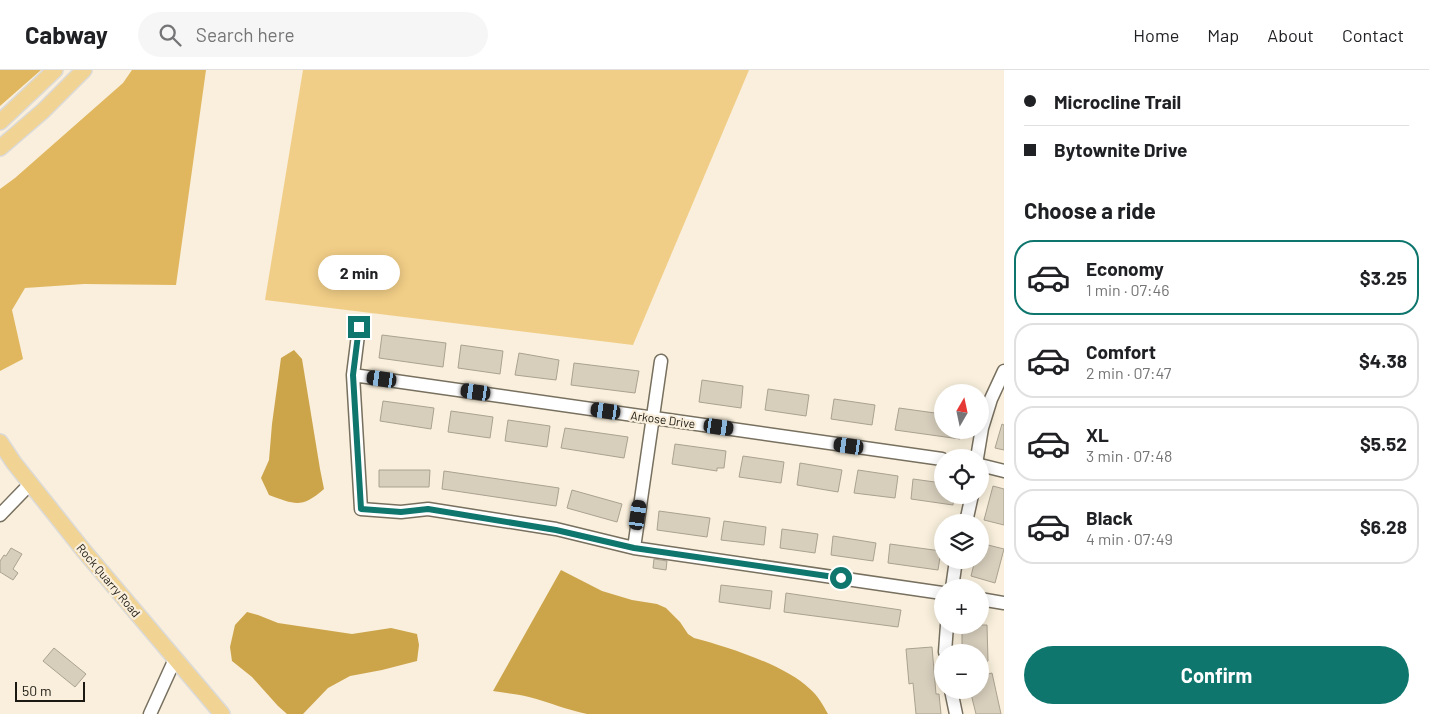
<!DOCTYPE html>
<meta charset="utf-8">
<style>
:root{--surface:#fff;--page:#f6f6f6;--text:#202124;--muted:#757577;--line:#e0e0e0;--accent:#0f766e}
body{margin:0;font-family:Barlow,sans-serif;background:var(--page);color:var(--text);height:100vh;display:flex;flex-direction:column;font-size:19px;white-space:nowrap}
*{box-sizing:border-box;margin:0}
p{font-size:16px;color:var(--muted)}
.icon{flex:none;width:28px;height:28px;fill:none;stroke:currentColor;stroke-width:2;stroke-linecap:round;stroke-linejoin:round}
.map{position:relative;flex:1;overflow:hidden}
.sheet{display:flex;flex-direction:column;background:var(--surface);width:425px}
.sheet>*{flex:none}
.hud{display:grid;align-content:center;height:110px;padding:0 20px;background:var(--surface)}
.needle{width:32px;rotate:9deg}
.tools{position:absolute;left:934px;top:314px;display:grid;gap:10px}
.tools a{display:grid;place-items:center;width:55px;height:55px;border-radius:50%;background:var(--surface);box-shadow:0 2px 12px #0003;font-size:25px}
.scale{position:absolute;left:15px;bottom:12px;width:70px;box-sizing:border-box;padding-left:5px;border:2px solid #1c1912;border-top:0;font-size:14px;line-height:18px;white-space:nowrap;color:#1c1912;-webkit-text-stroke:4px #f9efdc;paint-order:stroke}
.end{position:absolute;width:22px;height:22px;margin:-11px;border:6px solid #0f766e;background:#fff;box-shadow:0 0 0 2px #fff}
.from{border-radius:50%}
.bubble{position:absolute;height:35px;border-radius:18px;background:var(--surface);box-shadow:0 2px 12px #0003;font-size:16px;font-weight:700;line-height:35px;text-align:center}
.car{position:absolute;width:15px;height:30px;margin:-15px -8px;border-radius:6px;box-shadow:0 0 4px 1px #0007;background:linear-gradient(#222 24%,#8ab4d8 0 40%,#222 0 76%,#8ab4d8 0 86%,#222 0)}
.hud b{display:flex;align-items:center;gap:18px;height:48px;font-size:19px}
.hud b+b{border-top:1px solid var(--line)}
.hud i{width:12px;height:12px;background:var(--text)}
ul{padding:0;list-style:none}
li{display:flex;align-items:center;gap:15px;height:75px;margin:0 10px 8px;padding:0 10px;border:2px solid var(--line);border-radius:20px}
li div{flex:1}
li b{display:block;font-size:19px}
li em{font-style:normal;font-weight:700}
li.active{border-color:var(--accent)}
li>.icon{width:45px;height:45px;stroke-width:1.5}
h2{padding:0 20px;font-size:22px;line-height:60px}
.primary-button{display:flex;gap:10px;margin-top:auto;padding:10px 20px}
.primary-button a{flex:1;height:58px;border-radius:30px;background:var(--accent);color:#fff;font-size:20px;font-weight:700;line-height:58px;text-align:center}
header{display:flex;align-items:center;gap:30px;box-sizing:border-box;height:70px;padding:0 25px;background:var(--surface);border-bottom:1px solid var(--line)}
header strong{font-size:24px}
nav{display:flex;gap:28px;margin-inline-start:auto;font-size:18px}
.search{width:350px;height:45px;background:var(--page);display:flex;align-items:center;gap:12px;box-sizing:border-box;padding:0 18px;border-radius:28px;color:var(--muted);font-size:19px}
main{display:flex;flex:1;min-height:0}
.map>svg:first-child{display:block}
.green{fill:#f1ce87}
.forest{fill:#e0b75e}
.water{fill:#cca44a}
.building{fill:#d7cebc;stroke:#aaa190}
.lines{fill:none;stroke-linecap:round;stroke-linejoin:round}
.minor-casing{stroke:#78705f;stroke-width:15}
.major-casing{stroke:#dbdad9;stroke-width:18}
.minor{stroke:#fff;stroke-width:12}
.major{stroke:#f1d494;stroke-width:15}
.route{stroke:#0f766e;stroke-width:6}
.labels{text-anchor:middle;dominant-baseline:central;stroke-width:4.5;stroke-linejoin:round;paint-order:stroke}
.street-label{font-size:12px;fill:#1c1912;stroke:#f9efdc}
</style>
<header>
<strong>Cabway</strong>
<div class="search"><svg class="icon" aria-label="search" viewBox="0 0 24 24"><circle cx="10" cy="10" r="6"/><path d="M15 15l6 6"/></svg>Search here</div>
<nav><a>Home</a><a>Map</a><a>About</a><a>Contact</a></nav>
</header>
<main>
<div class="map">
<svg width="1004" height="644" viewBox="0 0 1004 644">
<rect width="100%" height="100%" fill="#f9efdc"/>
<path class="green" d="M303,0H749L633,275L265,230Z"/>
<path class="forest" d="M0,0H41L0,36Z
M132,0H206L176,215L84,214L25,218L12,240L23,289L0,301V119L15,108L123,13Z"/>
<path class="water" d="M294,280L302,289L320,399L324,419C302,438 296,435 269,425L261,408L269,390L272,354L281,288Z
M561,500L602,521L632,530L657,534L666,538L680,552L688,564L694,568C728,577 785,595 810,619C818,626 823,635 828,644H587C567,640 549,632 529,627C517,624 505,623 493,621Z
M247,542L258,545L278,553L352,564L391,558L417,564L419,575L417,591L382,600L350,606L328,618L303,644H287L278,636L252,607L232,591L230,577L235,555Z"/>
<path class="building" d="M382,265L446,273L443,297L379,288Z
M461,275L503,281L500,304L458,298Z
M519,283L559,290L556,310L515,305Z
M574,293L639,301L635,323L571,315Z
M702,310L743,316L741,338L699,332Z
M768,319L809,325L806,346L765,340Z
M834,329L875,335L872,355L831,349Z
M383,331L434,338L431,359L380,351Z
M899,338L942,344V360H961L960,369L895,360Z
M451,341L493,347L490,368L448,362Z
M508,350L550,356L547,377L505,371Z
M1002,354L1004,355V380L995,378Z
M565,358L628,367L624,388L561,378Z
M675,374L726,381L724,398H717V401L672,394Z
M743,386L784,392L781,413L739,407Z
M800,393L842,400L838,422L797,415Z
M379,400H430L429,417H379Z
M858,400L898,406L895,428L854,423Z
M444,401L559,418L556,436L442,419Z
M913,409L942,413V425H954L953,435L911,429Z
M993,416L1004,419V455L984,450Z
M572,420L622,434L617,452L567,438Z
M659,441L710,448L707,467L657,460Z
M724,451L766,457L764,475L721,470Z
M782,459L818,464L815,483L780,478Z
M833,466L876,473L873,491L831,485Z
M980,473L1004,479L995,513L971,506L975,490H980Z
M890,474L941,481L938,500L888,493Z
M11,478L22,484L13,499L18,503L13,510L0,502V491L4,485L6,486Z
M654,489L667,491L666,500L653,498Z
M721,515L772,521L770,539L719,532Z
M786,523L901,540L898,557L784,542Z
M962,555H987L988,591L980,592V582H962Z
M932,577L936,624H939L941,644H916L913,613L909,614L906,579Z
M54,578L86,604L75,617L43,591Z
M992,603L1001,644H976L970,620H980V606Z"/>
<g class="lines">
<defs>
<path id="minor" d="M359,257L353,305L361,439L401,442L428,439L556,459L634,478L942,523
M353,305L942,389
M977,388L982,358L991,329L1004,301
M980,395L1004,401
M0,445L30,414
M966,452L972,425
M634,478L661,291
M952,518L956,490
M980,529L1004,533
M945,582L947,555
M951,620L956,644
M150,644L175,589"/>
<path id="major" d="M0,52L55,0
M0,78L43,41L84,0
M0,372L14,393L84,481L222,644"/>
</defs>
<use href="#minor" class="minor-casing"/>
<use href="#major" class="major-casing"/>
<use href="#minor" class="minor"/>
<use href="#major" class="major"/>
</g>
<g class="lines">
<path class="route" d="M359,257L353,305L361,439L401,442L428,439L556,460L634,478L841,508"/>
</g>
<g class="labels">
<g class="street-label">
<text transform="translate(663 349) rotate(8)">Arkose Drive</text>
<text transform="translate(109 510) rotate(50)">Rock Quarry Road</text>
</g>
</g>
</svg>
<div class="tools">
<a><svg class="needle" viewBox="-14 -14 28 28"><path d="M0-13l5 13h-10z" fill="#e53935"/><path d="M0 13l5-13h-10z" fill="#757577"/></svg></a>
<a><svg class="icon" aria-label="locate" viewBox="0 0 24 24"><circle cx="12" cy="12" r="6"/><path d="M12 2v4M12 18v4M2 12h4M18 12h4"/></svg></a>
<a><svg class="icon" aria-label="layers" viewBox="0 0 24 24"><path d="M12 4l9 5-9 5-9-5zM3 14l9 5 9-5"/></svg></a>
<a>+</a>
<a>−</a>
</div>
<div class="scale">50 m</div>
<i class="end from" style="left:841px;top:508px"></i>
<i class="end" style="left:359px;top:257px"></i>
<div class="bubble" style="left:318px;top:185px;width:82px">2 min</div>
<i class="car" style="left:382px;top:309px;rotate:278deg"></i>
<i class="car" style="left:476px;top:322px;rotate:278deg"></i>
<i class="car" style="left:606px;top:341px;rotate:278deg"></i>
<i class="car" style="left:719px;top:357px;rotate:98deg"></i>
<i class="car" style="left:849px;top:376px;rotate:278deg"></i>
<i class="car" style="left:638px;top:445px;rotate:8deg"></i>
</div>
<section class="sheet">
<div class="hud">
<b><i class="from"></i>Microcline Trail</b>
<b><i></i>Bytownite Drive</b>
</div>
<h2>Choose a ride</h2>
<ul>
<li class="active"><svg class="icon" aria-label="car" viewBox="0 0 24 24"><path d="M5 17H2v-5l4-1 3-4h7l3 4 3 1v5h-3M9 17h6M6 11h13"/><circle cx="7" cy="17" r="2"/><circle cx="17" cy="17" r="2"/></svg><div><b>Economy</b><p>1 min · 07:46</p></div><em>$3.25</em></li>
<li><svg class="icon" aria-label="car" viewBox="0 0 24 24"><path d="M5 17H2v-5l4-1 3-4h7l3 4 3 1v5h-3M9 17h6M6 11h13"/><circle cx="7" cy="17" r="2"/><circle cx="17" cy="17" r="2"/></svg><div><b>Comfort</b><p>2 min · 07:47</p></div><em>$4.38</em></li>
<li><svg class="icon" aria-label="car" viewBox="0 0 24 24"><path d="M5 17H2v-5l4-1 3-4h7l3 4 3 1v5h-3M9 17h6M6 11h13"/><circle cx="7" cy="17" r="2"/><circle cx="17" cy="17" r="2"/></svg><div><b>XL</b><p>3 min · 07:48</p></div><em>$5.52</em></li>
<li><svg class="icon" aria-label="car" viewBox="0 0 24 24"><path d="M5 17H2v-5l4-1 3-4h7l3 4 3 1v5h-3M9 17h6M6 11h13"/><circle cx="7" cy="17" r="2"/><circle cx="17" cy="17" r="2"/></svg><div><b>Black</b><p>4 min · 07:49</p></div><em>$6.28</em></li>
</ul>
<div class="primary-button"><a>Confirm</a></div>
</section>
</main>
